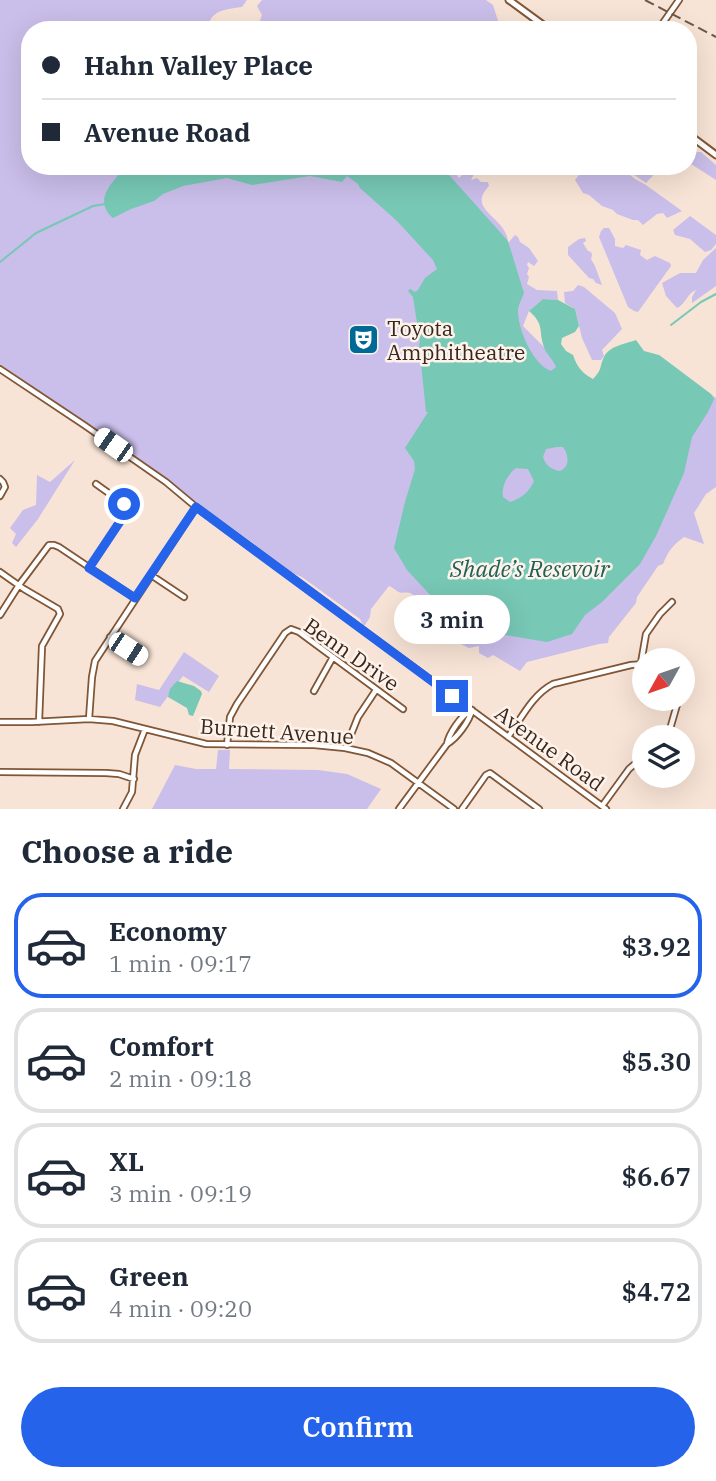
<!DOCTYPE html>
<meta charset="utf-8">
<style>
:root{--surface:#fff;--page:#f2f2f3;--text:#1f2937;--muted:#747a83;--line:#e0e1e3;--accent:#2563eb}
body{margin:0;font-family:"IBM Plex Serif",serif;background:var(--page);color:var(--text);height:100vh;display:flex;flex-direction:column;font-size:26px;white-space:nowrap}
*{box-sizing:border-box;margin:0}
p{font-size:23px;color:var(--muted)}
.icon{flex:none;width:38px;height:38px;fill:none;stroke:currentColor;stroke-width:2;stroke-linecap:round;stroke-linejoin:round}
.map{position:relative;height:809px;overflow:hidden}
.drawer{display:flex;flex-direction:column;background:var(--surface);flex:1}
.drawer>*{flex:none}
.banner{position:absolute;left:21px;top:21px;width:676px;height:154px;border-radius:28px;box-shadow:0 7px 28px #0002;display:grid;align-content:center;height:154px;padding:0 21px;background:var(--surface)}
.needle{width:46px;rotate:230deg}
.fabs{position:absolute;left:632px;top:648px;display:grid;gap:14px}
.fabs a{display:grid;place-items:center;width:63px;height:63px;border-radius:50%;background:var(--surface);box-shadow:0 7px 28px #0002;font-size:35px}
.end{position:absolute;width:32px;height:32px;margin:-16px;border:9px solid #2563eb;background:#fff;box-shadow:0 0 0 4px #fff}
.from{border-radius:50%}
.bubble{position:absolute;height:49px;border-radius:24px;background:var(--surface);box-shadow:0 7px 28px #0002;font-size:23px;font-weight:600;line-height:49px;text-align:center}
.car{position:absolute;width:21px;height:42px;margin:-21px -10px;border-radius:9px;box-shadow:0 0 5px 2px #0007;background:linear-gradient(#fff 24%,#345 0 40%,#fff 0 76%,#345 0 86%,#fff 0)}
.banner b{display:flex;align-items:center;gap:24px;height:66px;font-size:26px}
.banner b+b{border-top:2px solid var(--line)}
.banner i{width:18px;height:18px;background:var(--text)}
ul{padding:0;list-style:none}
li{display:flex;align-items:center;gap:21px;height:105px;margin:0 14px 10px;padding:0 7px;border:4px solid var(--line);border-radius:28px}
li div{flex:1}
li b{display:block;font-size:26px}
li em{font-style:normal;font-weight:600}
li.selected{border-color:var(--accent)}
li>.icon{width:63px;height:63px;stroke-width:1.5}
h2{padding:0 21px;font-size:32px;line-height:84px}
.action{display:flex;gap:14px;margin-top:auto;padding:14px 21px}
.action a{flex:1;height:80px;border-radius:42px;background:var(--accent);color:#fff;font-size:28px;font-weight:600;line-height:80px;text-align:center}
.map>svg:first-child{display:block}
.green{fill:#cabeea}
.water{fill:#77c8b5;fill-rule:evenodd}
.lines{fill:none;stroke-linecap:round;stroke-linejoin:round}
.stream{stroke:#77c8b5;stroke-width:2}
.minor-casing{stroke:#805636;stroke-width:8}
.major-casing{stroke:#805636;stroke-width:9}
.minor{stroke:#fff;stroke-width:4.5}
.major{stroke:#fff;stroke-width:5}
.rail{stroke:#6c594c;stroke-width:2;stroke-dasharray:10 5;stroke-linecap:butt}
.route{stroke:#2563eb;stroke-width:9}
.labels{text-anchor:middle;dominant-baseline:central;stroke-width:5;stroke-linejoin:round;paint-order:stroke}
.poi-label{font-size:21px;fill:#3a271a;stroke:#fdf3ec;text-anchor:start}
.street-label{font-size:21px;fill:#3a271a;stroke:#fdf3ec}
.water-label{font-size:23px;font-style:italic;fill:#206154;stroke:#fdf3ec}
</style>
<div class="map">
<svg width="716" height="809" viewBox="0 0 716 809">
<rect width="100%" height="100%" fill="#f8e4d6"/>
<path class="green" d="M0,0H247L242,7C226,9 209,10 208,30H30V166H449L443,169L446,171L453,170L459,178L463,174L471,171L474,174L471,180L477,178L481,182H488L489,186C465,211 508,217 508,243L515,235L518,237L520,242L529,248L538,261L534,266L528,262L527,265L529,268L527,274L529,277L527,284L537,290L557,291L558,300L543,299L529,311L523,326L581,384L659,355L716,398V487L706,494L694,513L704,544L684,537C673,545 668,551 663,564L658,566L637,597L636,603L609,637L608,643L599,644L527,662L520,671L493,655L488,658L479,653V646L469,648L461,644L457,631L446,632L444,627L437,623C434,609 429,605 415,605L412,601L416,598C408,588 404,596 397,591C394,589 392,587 389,586L371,609L370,617L365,625H363L360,619L302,577L290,572L253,543L100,432L0,364Z
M262,0H486L493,5L501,30H392L388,26L381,30L262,29L259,23L262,15L257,6Z
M688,142L697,152H701L716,165V180L688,162Z
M597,166H619L635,179L646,185L682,211L667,218L663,213L657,214L643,225L638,220H633L617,214L613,210L602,206L589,195L583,193L575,180L583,170Z
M624,166H658L659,169L646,183L627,170Z
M690,216L716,235V244L711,250L705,252L690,239L675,235L673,230Z
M604,228H609L615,239V246L623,248L626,245L641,250L640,255L647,260L655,256L670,263L671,266L638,312L634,311L628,307L599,237L601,231Z
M585,238L586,241L583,243L588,251L591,252L592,255L591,259L595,266L602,285L596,283L593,279L589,278L568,255V247L579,239Z
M716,248V286L692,303V297L696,290C687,293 686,304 677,308L666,296L662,283L680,273H696L703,260Z
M578,285L584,287L615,313L622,329L602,350L604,356L601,360H592L582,338L575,309L565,303L564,292L573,291Z
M75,460L38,519L16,547L12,543L16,534L10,528L23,510L36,505L37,475L50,482Z
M184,652L219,676L209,692L183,676L160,707L135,700L137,684L159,690Z
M218,750H230L229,769L318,770L347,774L381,789L367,809H152L175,765L196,769H216Z"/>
<path class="water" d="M127,166H441L508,241L524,293C522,298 519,304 518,309C517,328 533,365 551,371L556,367C553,359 546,354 544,347C538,330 545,325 529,311L543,299L558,300L575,309L579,326L575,332L562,338L561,344L566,351L573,355C577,367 582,373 593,379C603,369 599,367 604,357C609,346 625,344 636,340L644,351L659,355L711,394L714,399L708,412L692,437L684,473L656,536L640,564L602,602L585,615L572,634L547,642L499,634L454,617L445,611L407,570L394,548L405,502L415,469L414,461L405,448L428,412H426L419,344L420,342L413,297L408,291L410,289L415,292L418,290L425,278L437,269L433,260L397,221L360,188L358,184L347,176L342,182L310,176L252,185L227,178L183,186L163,194L154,201L131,209L113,218C92,200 113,181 127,166ZM557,447H563C569,455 570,467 560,471C552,470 545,465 543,457L546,449ZM516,468L528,469L534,481C529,492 522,498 510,502L503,497C501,486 508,474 516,468Z
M177,681L194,686L201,691L202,694L193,716L189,715L187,708L168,697L170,689Z"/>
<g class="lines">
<path class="stream" d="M0,262L36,233L93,206L105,204
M671,325L701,302L716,294"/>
<defs>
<path id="minor" d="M658,30L679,0
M0,369L84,425L166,482L196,507L606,809
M0,479L3,482L5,487L0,496
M89,568L127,511L124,504L96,484
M0,572L24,589L58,609L60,614L42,646L39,722
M151,575L184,597
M0,615L19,585L49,545H54L59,547L135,598
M110,637L140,657
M641,663L646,634L660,614L672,602
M314,691L333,657
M89,719L92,677L95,661L196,507
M0,722H32L89,719L113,721L206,744L314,745L345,748L368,753L391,763L454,809
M508,737C521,719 532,695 553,684L631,665L644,664
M666,737L670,729L679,698
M447,744C449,733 461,716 471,710
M227,745L230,717L237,704L285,633L291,629L299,632L403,709
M346,747L358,717L376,690
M0,772L106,773L119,774L134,779
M602,806L629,769L644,756
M123,809L132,792L135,755L145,729
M399,809L447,744C457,738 469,722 472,710
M462,809L486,775L490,773L539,809"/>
<path id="major" d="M509,0L550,30
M688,134L716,155"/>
</defs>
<use href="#minor" class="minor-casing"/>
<use href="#major" class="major-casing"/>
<use href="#minor" class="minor"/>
<use href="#major" class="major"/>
<path class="rail" d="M645,0L716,37"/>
</g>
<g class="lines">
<path class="route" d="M124,504L127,511L89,568L135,598L196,507L452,696"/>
</g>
<defs>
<symbol id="theatre-square" viewBox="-11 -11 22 22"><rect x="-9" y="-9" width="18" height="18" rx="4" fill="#006996" stroke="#fdf3ec"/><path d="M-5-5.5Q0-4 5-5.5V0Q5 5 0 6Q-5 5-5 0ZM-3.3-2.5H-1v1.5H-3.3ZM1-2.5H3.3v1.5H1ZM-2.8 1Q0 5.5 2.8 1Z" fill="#fff"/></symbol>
</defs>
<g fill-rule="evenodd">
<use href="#theatre-square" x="346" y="322" width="35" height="35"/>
</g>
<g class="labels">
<g class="poi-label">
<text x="387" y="328">Toyota<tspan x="387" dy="24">Amphitheatre</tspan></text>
</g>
<g class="street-label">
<text transform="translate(352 654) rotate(35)">Benn Drive</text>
<text transform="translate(277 731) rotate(4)">Burnett Avenue</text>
<text transform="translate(550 748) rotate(36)">Avenue Road</text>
</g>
<g class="water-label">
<text x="530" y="568">Shade’s Resevoir</text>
</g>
</g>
</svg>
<div class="fabs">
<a><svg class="needle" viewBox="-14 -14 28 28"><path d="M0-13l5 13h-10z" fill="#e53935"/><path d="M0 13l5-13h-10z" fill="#747a83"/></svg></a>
<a><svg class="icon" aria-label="layers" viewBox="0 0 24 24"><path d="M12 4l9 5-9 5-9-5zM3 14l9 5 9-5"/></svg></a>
</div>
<i class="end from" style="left:124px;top:504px"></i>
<i class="end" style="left:452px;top:696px"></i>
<div class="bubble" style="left:394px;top:595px;width:116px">3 min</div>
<i class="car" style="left:113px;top:445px;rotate:305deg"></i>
<i class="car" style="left:128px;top:649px;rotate:123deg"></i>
<div class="banner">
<b><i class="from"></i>Hahn Valley Place</b>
<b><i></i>Avenue Road</b>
</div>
</div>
<section class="drawer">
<h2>Choose a ride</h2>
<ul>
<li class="selected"><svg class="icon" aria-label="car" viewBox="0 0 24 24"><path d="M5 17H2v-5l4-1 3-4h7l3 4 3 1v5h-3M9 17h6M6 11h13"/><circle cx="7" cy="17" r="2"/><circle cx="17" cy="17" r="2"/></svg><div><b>Economy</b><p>1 min · 09:17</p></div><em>$3.92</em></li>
<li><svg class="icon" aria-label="car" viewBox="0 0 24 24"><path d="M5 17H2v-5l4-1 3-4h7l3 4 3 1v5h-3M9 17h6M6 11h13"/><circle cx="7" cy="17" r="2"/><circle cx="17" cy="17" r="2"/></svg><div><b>Comfort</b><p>2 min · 09:18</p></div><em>$5.30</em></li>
<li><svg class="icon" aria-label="car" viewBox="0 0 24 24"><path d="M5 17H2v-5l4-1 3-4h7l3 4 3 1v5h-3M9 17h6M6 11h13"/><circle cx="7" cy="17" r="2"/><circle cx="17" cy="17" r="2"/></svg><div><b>XL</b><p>3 min · 09:19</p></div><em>$6.67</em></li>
<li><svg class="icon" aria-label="car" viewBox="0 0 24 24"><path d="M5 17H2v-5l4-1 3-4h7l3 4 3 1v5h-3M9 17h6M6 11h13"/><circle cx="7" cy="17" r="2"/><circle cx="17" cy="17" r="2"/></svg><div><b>Green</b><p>4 min · 09:20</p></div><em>$4.72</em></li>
</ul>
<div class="action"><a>Confirm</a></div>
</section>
